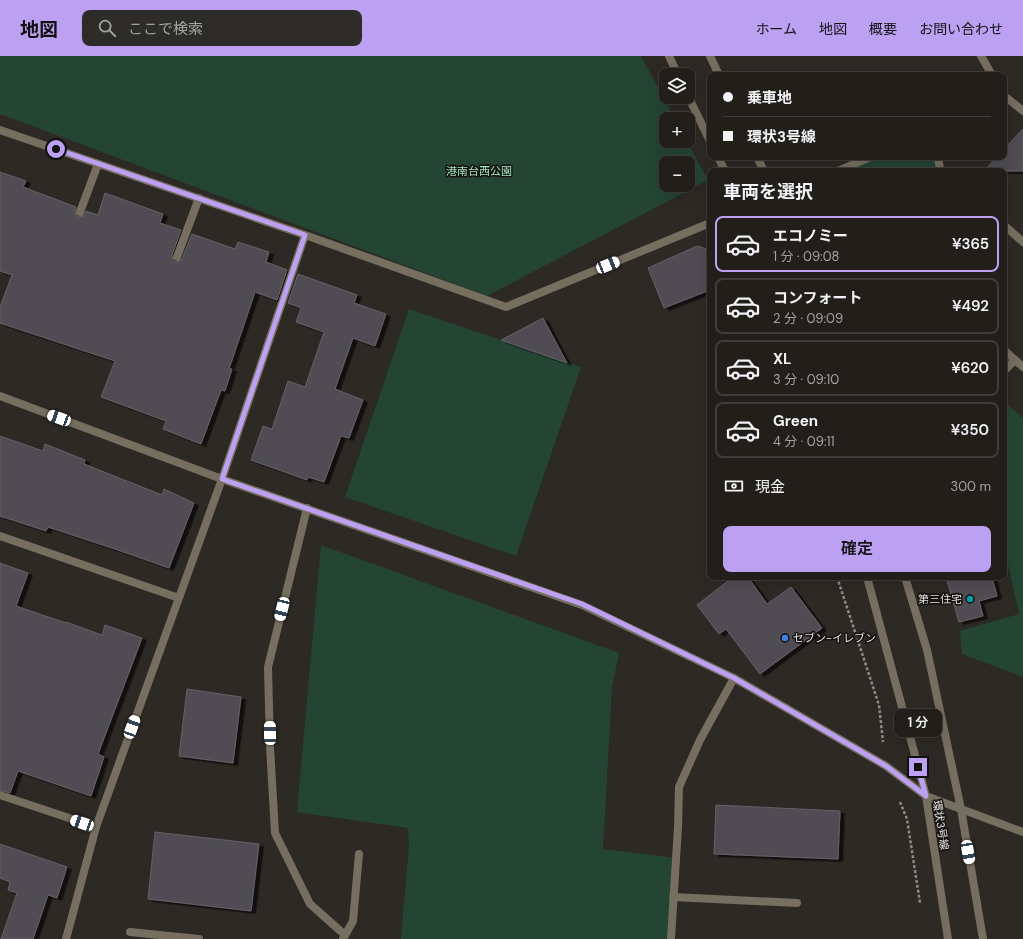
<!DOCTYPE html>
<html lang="ja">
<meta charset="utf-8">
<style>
:root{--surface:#221f1b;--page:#2e2c28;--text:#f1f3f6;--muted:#a2a2a3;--line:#3f3d3a;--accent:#bca0f2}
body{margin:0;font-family:"DM Sans","Noto Sans JP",sans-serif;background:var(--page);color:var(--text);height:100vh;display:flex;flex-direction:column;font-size:15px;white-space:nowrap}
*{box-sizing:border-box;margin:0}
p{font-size:13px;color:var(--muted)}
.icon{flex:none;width:22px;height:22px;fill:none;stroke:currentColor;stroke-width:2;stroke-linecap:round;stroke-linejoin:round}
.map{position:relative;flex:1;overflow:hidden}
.side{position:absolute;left:707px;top:112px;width:300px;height:412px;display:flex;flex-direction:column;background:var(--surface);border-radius:8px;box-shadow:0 4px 16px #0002,0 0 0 1px var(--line)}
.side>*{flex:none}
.hud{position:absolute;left:707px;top:16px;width:300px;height:88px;border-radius:8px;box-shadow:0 4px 16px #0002,0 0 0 1px var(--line);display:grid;align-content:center;height:88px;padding:0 16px;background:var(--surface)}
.fabs{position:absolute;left:659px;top:12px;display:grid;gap:8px}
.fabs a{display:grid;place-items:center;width:36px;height:36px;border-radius:8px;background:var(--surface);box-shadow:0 4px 16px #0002,0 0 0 1px var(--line);font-size:20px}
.end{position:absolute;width:18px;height:18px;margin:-9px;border:5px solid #bca0f2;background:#111;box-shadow:0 0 0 2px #111}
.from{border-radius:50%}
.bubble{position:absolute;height:28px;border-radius:8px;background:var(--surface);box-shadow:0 4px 16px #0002,0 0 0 1px var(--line);font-size:13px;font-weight:600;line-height:28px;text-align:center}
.car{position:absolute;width:12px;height:24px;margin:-12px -6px;border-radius:5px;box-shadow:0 0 3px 1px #0007;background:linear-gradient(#fff 24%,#345 0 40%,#fff 0 76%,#345 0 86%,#fff 0)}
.hud b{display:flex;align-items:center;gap:14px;height:38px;font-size:15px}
.hud b+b{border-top:1px solid var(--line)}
.hud i{width:10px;height:10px;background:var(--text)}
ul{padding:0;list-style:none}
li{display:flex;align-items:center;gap:12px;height:56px;margin:0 8px 6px;padding:0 8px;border:2px solid var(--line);border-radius:8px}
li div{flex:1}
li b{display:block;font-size:15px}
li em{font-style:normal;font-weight:600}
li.active{border-color:var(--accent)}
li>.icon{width:36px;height:36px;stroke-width:1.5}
h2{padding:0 16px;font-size:18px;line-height:48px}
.pay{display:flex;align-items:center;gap:10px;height:44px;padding:0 16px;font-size:15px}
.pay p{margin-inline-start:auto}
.button{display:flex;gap:8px;margin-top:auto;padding:8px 16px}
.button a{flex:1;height:46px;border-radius:8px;background:var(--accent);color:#111;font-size:16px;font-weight:600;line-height:46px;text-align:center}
header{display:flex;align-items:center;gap:24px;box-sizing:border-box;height:56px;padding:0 20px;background:var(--accent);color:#111}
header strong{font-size:19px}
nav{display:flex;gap:22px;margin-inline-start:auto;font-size:14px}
.search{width:280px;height:36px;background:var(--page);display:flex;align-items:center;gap:10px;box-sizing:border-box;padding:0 14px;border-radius:8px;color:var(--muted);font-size:15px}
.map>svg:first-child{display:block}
.green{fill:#244534;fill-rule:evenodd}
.building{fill:#504d53;stroke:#646167;filter:url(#shadow)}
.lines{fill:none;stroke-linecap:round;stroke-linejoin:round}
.path{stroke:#8e8b87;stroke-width:2.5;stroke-dasharray:3 2;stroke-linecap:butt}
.service{stroke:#766e5f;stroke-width:8}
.pedestrian{stroke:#766e5f;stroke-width:8}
.minor{stroke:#766e5f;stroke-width:8}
.tertiary{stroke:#766e5f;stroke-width:8}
.route{stroke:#bca0f2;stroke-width:5}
.culture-dot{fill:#0f9aa8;stroke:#141210;stroke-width:1.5}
.shop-dot{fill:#3f7fe0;stroke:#141210;stroke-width:1.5}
.labels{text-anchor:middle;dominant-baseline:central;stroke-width:3;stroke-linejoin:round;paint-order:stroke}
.park-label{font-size:11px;fill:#a3e4bf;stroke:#141210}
.poi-label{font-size:11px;fill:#e8e5e2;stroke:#141210;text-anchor:end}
.street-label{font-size:11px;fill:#e8e5e2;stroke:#141210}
</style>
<header>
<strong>地図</strong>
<div class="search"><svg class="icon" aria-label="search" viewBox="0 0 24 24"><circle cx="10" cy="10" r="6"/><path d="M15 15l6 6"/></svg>ここで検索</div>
<nav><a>ホーム</a><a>地図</a><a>概要</a><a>お問い合わせ</a></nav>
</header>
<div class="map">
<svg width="1023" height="883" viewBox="0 0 1023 883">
<defs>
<filter id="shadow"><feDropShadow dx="4.5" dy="2.5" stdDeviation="0" flood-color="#0009"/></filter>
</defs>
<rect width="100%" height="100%" fill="#2d2924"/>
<path class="green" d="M0,0H641L675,63H666V85H687L708,124L487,240L0,58ZM666,107H688V129H666Z
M870,101H941L943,115H838Z
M409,253L581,311L516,500L345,441Z
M1008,349L1023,362V621L962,598L960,575L1019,558L1004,491V353Z
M321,489L619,597L612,631L603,793L676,802L671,883H401L409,791L408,772L297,756Z"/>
<path class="building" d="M1023,73V115H984L997,101H1004V93Z
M0,116L26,125L23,131L76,151L75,157L78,161L83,160L86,155L98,159L105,137L163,158L160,167L181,174L172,199L173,204L175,206H178L182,203L192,178L235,193L238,186L269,196L266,206L287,214L277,244L255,236L229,313H232L225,335L221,334L201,388L163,373L166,365L101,341L115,305L0,267V251L12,219L0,215Z
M697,190L710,194V234L664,252L648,212Z
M298,218L357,239L354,247L386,258L375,290L353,282L335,333L363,344L349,382L341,380L324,426L308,421L307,424L251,404L263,370L272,373L288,325L305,331L324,276L296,266L301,252L288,247Z
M543,262L567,307L501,284Z
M0,380L43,395L45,388L85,404L84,408L162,439L164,433L194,447L169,512L118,494L48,471L46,475L0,460Z
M0,507L28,517L16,550L66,567V566L102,579L105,569L142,582L98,698L104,701L91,740L18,715L10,737L0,734Z
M733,521H748L767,548L791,531L822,572L760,618L726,573L719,578L697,549Z
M946,521H992L997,540L979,545L983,560L959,566Z
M187,633L241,641L233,707L179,700Z
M716,749L840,755L838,803L714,798Z
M155,776L259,788L251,855L148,843Z
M0,788L67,811L57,842L48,839L33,883H1L17,837L8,834L10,826L0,822Z"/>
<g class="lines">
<path class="path" d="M837,521L879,649L883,686
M900,746L907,763L920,847"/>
<path class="service" d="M80,156L98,108
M177,201L199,142
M1004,294L1023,311
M1004,315L1015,304
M307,452L268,611L270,691L275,777L310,848L345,879
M673,841L797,847
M130,876L199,883
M343,883L353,865L359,798
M671,883L678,771L679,731L700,684L734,622"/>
<path class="pedestrian" d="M937,115L940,113L938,101
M1004,169L1023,186"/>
<path class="minor" d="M981,0L992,19
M1007,42L1023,55
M0,74L305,179L506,251L710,167
M838,115L870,101
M0,340L222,423L582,549L734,622L886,710L926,740L1023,776
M0,480L179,542
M0,739L96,771
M66,883L96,771L222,423L305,179"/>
<path class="tertiary" d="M669,0L678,19
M710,0L719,19
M688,40L710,85
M718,101L725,115
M757,101L764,115
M867,521L926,740L948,883
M905,521L927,594L961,753L983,883"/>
</g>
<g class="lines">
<path class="route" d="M56,93L305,179L222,423L582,548L734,622L886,710L926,740L918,711"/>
</g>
<circle class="culture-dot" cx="970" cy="543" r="4"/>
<circle class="shop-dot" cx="785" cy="582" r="4"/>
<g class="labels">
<g class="park-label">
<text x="479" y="115">港南台西公園</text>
</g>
<g class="poi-label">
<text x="962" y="543">第三住宅</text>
<text x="793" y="582" text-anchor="start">セブン-イレブン</text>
</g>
<g class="street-label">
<text transform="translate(941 769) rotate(81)">環状3号線</text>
</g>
</g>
</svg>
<div class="fabs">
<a><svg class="icon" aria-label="layers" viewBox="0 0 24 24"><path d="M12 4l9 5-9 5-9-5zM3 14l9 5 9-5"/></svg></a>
<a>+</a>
<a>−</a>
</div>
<i class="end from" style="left:56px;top:93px"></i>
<i class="end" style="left:918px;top:711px"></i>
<div class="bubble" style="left:894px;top:653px;width:48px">1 分</div>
<i class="car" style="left:608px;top:209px;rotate:68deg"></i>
<i class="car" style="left:59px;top:362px;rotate:290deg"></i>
<i class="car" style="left:282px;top:553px;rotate:194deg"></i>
<i class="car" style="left:132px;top:671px;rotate:20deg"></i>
<i class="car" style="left:270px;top:677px;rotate:359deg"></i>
<i class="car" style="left:82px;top:767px;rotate:289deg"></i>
<i class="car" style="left:968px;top:796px;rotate:170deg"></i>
<div class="hud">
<b><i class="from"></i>乗車地</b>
<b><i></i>環状3号線</b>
</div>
<section class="side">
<h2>車両を選択</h2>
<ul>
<li class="active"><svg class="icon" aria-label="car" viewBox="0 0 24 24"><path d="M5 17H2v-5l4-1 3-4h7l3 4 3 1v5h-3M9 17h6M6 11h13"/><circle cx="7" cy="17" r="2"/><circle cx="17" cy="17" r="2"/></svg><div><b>エコノミー</b><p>1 分 · 09:08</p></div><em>¥365</em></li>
<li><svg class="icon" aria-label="car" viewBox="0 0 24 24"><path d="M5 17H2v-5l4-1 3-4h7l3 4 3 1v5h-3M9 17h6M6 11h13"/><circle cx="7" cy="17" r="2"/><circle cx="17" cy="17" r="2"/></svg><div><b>コンフォート</b><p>2 分 · 09:09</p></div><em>¥492</em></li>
<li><svg class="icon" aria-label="car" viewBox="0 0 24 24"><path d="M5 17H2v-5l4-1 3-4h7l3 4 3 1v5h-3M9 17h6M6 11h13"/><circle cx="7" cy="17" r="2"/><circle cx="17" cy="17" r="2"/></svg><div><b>XL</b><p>3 分 · 09:10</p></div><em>¥620</em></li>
<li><svg class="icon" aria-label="car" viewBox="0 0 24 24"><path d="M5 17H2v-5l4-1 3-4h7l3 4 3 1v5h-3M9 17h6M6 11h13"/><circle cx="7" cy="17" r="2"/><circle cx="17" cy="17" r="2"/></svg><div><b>Green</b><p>4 分 · 09:11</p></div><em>¥350</em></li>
</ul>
<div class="pay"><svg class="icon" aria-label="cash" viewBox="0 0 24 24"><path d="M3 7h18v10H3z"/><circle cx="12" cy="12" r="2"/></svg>現金<p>300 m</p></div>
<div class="button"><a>確定</a></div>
</section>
</div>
